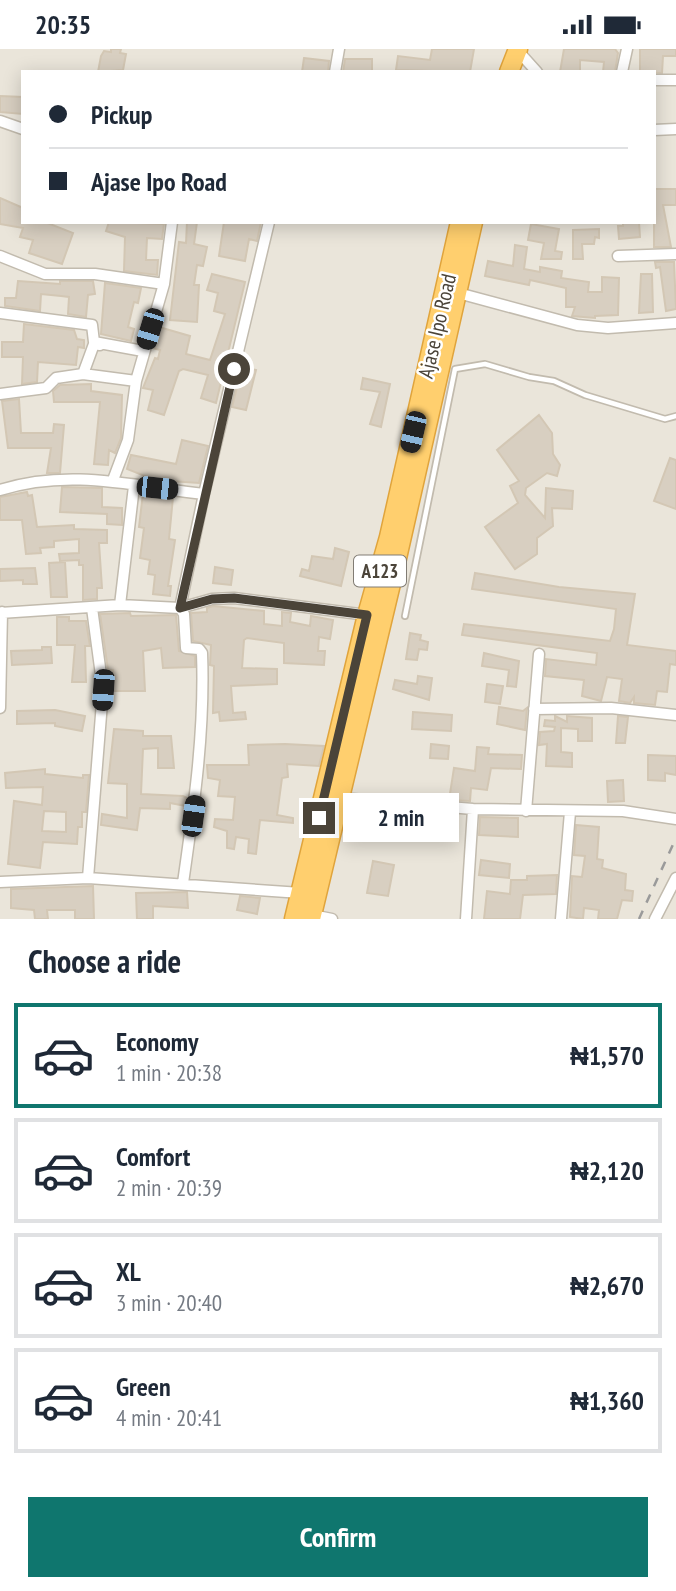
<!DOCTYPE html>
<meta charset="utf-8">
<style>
:root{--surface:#fff;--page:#f2f2f3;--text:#1f2937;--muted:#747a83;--line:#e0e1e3;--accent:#0f766e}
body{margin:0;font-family:"PT Sans Narrow",sans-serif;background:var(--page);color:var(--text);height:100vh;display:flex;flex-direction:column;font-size:26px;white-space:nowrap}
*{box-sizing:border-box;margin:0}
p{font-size:23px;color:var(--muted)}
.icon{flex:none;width:38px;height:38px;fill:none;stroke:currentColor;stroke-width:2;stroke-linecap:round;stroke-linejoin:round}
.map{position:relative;height:870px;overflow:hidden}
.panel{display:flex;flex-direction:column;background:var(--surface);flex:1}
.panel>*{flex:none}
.top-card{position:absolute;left:21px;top:21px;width:635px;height:154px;border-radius:0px;box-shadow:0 4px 18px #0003;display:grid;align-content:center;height:154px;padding:0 28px;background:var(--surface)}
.end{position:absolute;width:32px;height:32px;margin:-16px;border:9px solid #4b4439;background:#fff;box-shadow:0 0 0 4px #fff}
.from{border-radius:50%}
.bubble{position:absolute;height:49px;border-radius:0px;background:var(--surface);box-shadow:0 4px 18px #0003;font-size:23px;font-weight:800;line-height:49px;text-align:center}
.car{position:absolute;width:21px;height:42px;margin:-21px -10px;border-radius:9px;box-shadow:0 0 5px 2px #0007;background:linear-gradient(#222 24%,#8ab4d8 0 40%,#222 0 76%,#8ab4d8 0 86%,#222 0)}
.top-card b{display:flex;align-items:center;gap:24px;height:66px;font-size:26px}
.top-card b+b{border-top:2px solid var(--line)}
.top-card i{width:18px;height:18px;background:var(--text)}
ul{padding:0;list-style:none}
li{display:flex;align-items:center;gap:21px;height:105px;margin:0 14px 10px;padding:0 14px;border:4px solid var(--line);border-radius:0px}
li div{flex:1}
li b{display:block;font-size:26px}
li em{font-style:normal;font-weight:800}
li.on{border-color:var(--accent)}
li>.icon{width:63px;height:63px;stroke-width:1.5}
h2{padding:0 28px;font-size:32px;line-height:84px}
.action{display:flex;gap:14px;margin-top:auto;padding:14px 28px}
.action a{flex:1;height:80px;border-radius:0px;background:var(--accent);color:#fff;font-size:28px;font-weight:800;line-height:80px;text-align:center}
.status{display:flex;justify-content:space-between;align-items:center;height:49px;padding:0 35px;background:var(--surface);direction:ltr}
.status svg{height:19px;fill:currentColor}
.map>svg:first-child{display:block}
.residential{fill:#eae5da;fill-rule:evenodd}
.building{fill:#d8cfc1;stroke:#d3c7b4;stroke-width:2;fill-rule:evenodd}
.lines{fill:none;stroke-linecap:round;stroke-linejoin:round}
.lane-casing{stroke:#c2bbae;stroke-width:8}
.street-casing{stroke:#c2bbae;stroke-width:13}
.highway-casing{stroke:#e0a43c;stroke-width:21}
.lane{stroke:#fff;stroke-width:4.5}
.street{stroke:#fff;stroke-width:10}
.highway{stroke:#ffcf6e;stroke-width:18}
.rail{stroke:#9a9a9a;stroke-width:2.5;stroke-dasharray:9 9;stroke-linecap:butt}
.route{stroke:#4b4439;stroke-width:9}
.labels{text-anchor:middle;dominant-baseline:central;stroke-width:5;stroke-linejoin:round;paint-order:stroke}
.shield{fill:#fff;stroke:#817c74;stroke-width:2}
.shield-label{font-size:19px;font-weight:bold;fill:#4b4439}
.street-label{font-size:21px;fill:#4b4439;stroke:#fff}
</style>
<div class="status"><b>20:35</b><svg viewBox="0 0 49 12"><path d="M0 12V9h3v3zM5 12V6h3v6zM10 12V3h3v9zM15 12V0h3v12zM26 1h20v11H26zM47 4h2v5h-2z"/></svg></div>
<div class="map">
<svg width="676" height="870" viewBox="0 0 676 870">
<rect width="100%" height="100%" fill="#f6f3ec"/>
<path class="residential" d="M0,0H676V870H0ZM23,23H654V173H23Z"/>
<path class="building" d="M111,0H121L120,4L126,5L123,21L98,23L101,7L104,2L111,3Z
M432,0H474L470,23L396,21L398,7L430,11Z
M564,0H615L618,4L615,23H603L604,13L580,11V23H560Z
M640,0H676V7H663L662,24L640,23Z
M304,9L329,12L328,23H302Z
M345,10H372V23H343Z
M0,47L23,48V65L0,63Z
M654,140H676V156H663L671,198H654Z
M0,149L23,159V173H45L73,184L62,215L29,204L33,191L20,188L23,179L0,175Z
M109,173L164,175L162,190L147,189L146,211H158L157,226L124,222L125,188L106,182Z
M187,173H197L194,195L207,198L203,217L197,216L194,236H199L197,273L170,271L179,193L186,194Z
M224,173H261L257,192L249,190L245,212L219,207Z
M623,173H639L640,188L619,190L618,177H623Z
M531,175L559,180L555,202L562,203L561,210H541L544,194L528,191Z
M599,180V189L595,188L594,195H582L583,210H573V181Z
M515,196L527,198L524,220L540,223V218L562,222L561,229L589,233L588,243H602V228L619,229L618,266L595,267V269L572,267L575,258H566V239L530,231L529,236L485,227L488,212L513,217Z
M655,213H674L676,260L666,262L660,218L656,219Z
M212,225L245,233L216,354L201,349L208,326L183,320L179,322L164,366L148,361L153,341L143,339L155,309L158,310L160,301L153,299L159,278L190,287L186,305L210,311L225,265L214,262L218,244L207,241Z
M641,225H652L653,263L639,264Z
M18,232L60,235V232H93L95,245L88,246L86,268L68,265L69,248L61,247L41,245L40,262L5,257V249H16Z
M105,234L141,239L138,254L134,253L128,278L134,280L131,292L101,285Z
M24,275L74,281L77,290L84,291V299L78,298L76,316L38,313L37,333L22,335L23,308H2V293H23Z
M242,318L256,321L246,361L232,358Z
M363,329L390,335L381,378L370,375L380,343L361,340Z
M91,335V342L122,346L121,389L115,404L109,401L108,416L94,415L100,353H54L53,342L60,336Z
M19,350L21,384H53L54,375L64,376L60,424H47L51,399H8L2,352Z
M539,366L552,384L553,405L560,416L557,427L547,424L526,439L525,446L545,469L546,439L573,442L572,460L552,459L553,477L537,489V505L515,520L485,478L518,454L510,437L519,432L497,401Z
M182,391L208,397L199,434L155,431L127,420L131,406L176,415Z
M670,409L676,411V460L654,452Z
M62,438L102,439V458L122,459V476L107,475V465L60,463Z
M27,443L28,447L32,446L37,478L74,476V480L107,481V494H99L102,539H97V550L83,551V516H79V511L60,512L59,505L79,504V490L54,492V498L40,499L41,504L26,505L22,471H0V448Z
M143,444L173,448L169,490L175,491L168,537H171L170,547L153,545L155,526L148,525L150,511L140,509L144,479L139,478Z
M335,499L349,503L341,537L300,527L302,520L309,522L312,507L333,510Z
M65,513L67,548H51L49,514Z
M215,518L233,521L231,536L213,534Z
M35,519L37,535H23V531L0,532V520Z
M475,524L559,538L635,545L627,596L676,602V616L670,615L667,643L657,642L655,656L634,654V648L630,654L619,652L622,630L607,628L601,652L582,647L584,631L545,627L546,610L596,616L597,604L462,586L464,575L610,592L614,580L616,560L472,540Z
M213,557L264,562V575L282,577V563L291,564L290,573L310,577L311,567L333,571L330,590L319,588L318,602H325L324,616L284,614V594L247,589L244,591L242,619L277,620V635L231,637L233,664L245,663L246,670L220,672L219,663L213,664L214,617L210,616L211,596L193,592L191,564L207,563V559Z
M130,564L131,567L176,566L179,602L195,607V618L163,619L161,599L143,602L145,642H110L113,621H108L100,565Z
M57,568H69V572H86L90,597H85L86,633H72L75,596H57Z
M410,584L421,586L420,591L428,593L427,601L419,600L417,611L406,610Z
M42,598H51L52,614L12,616L11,602L42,601Z
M484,604L519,612L516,638L507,637L509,621L482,617Z
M418,627L432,629L429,651L393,640L395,631L417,635Z
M487,635L503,637L500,655L485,653Z
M499,658L523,662L527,659L525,681L497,675Z
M55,661L85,667L82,682L55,677V674L17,675V662Z
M413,663L452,666L451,682L412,680Z
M555,667L567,673V667L592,669V692H578V680L561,679V703L572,704V718L546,717L547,695L539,696L540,683L554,682L555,678L544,677L545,671L555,672Z
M618,667L628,668L625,694H616Z
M114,680L143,682V687H171L174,719H158V699L143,700L141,745L183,747L187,749L186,757L170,754V760L140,759L137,781L101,776L102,765L127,769V735L108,734Z
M285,695L324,697L319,717L287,715L288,728L282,729L277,766L293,769V774L260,771L256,805L248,804L249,790L236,788L234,800L227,799V782L214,778L215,770L233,771L235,748L218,747L220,731L208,729L207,716H249L248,696Z
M431,695L449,697L448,710L430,709Z
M477,698L489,699L488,705L522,706L521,720L491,719L487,741L471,739L470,752L449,751L454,719L475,722Z
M648,706L676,707V726L665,724V732L648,731Z
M45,720V725L83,729V726H89L86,763H82V778H78L77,795L43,793L40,819L8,815L14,752L42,756L43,738L6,739L5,724ZM44,762L66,763V783L42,782Z
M623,731L624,752L608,753L607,732Z
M425,763L456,766L455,781L424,778Z
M480,768L518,769V788L479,786Z
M576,776L599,778L597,810L603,811L602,819L626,825L625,841L633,842L632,852L622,851L617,870H598L599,861L584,859L583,870L570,868L572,827L582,828L585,807L574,806Z
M481,811L510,815L509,829L479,826Z
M373,812L394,816L388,847L367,844Z
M557,826L556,845L523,846L520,870H484L487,842L510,845L511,831H527V827Z
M93,837L94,870H75V861H47L48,870H35L34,861L11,859V840Z
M187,843L188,859L153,857V870H137L136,844Z
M240,847L260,849L257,865L237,861Z"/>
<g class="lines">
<defs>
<path id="lane" d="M405,567L455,320L485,315L529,328L554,332L585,346L665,370L676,367"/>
<path id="street" d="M518,2L537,23
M335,23L339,0
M622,23L627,0
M654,31H676
M0,72L23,80
M654,81L676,80
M0,207L45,225H95L164,235
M618,207L676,205
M458,244L577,276L608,279L676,274
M0,264L92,276L94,293L143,302
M83,325L94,295L100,296
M0,345L46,339L56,329L83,325L136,332
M113,431L128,391L136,332L164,235L172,173
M0,441C70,419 133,437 204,445L269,173
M120,556L134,437
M0,564L120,556L180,559L212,550L234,549L367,566
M0,659L2,563
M534,660L611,659L676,666
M340,749L473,760L623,762L676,770
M526,762L539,605
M88,829L103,641L92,559
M0,833L88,829L301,844
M183,834C194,757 205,682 202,604L199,600L186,599L184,565L180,559L204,445
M312,866L332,870
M466,870L473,760
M561,870L570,763
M655,870L676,829"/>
<path id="highway" d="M509,23L518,0
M294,870L367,566L389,488L460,173
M311,870L395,518L473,173"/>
</defs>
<use href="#lane" class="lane-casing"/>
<use href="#street" class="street-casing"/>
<use href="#highway" class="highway-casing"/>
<use href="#lane" class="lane"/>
<use href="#street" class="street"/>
<use href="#highway" class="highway"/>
<path class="rail" d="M639,870L676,789"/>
</g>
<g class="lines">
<path class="route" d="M234,320L180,559L212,550L234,549L367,566L319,769"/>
</g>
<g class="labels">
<rect class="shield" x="354" y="506.5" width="52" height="31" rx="5"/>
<g class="shield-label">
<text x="380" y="522">A123</text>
</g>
<g class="street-label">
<text transform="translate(437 277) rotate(-77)">Ajase Ipo Road</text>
</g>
</g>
</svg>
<i class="end from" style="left:234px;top:320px"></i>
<i class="end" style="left:319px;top:769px"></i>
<div class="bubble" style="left:343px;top:744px;width:116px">2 min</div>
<i class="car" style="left:150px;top:280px;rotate:197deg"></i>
<i class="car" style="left:413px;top:383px;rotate:193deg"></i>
<i class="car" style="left:157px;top:439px;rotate:96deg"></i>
<i class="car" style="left:103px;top:641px;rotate:184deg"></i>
<i class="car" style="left:193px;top:767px;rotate:8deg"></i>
<div class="top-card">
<b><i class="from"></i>Pickup</b>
<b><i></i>Ajase Ipo Road</b>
</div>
</div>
<section class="panel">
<h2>Choose a ride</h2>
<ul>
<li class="on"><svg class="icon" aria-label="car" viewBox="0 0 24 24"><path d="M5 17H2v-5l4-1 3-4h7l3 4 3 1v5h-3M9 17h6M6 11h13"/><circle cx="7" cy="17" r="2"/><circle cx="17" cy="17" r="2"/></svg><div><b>Economy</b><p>1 min · 20:38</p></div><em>₦1,570</em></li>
<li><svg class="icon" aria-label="car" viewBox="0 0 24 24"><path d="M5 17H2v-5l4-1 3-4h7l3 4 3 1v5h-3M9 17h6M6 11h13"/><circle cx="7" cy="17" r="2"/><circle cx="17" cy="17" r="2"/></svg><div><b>Comfort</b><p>2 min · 20:39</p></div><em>₦2,120</em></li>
<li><svg class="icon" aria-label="car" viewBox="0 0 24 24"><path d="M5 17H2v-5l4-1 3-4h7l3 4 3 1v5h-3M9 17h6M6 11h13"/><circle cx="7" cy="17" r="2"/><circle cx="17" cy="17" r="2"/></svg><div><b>XL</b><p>3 min · 20:40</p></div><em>₦2,670</em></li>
<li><svg class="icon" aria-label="car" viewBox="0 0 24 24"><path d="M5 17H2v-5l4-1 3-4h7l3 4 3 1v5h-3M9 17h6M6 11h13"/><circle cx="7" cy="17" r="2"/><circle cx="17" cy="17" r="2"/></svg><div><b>Green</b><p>4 min · 20:41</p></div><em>₦1,360</em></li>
</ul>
<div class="action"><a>Confirm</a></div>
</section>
